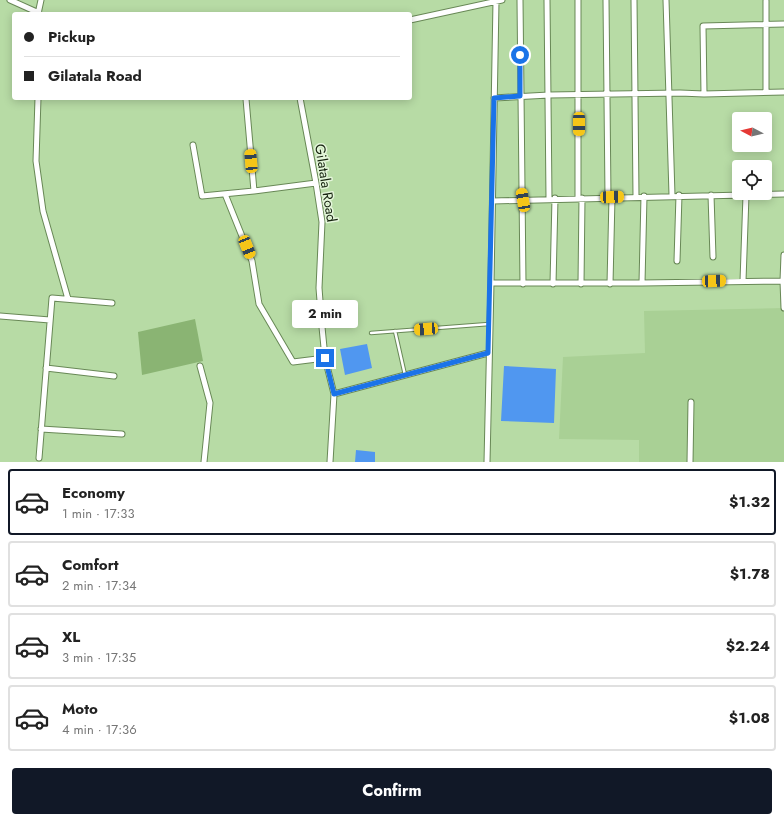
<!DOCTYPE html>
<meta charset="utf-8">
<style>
:root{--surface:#fff;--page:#f2f2f2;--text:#222;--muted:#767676;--line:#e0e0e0;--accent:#111827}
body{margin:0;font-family:Jost,sans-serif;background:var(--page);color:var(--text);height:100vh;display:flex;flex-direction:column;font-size:15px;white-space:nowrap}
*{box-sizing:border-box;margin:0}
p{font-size:13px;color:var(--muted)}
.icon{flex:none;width:22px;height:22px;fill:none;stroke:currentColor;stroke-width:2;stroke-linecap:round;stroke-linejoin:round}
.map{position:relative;height:462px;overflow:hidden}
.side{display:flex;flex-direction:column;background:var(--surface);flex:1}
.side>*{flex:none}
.guide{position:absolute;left:12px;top:12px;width:400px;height:88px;border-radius:4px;box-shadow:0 2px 10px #0003;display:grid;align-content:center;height:88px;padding:0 12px;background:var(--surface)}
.needle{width:26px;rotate:277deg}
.controls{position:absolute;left:732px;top:112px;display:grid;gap:8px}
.controls a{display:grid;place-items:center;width:40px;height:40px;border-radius:4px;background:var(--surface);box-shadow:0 2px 10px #0003;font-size:20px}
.end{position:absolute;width:18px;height:18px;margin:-9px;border:5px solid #1a73e8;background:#fff;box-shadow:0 0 0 2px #fff}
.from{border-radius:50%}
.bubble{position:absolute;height:28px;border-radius:4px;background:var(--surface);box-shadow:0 2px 10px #0003;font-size:13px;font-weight:700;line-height:28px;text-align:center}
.car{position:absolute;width:12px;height:24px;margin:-12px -6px;border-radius:5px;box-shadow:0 0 3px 1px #0007;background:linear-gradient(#f5c518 24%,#345 0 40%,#f5c518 0 76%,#345 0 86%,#f5c518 0)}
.guide b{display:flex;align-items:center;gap:14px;height:38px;font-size:15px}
.guide b+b{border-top:1px solid var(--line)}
.guide i{width:10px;height:10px;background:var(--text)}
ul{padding:7px 0 0;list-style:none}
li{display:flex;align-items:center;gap:12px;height:66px;margin:0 8px 6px;padding:0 4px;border:2px solid var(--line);border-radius:4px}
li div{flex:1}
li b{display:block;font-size:15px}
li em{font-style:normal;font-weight:700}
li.current{border-color:var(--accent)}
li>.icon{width:36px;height:36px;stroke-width:1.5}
.primary-button{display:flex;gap:8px;margin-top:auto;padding:8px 12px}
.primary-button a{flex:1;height:46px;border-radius:4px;background:var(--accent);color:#fff;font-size:16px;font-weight:700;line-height:46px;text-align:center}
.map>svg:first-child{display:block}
.built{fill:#a9d095}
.green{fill:#8ab473}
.water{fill:#5097f0}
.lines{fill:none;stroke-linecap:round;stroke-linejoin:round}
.lane-casing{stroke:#688856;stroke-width:4.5}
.street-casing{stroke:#688856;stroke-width:7}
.lane{stroke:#fff;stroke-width:2.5}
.street{stroke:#fff;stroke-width:5}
.route{stroke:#1a73e8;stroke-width:5}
.labels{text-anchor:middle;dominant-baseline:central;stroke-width:3;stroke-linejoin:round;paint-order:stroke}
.street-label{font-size:14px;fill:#172410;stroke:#e4f6da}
</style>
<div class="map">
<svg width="784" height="462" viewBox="0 0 784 462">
<rect width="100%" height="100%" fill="#b7dba5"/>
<path class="built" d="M784,308V462H639V440L559,439L563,357L645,353L644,311Z"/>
<path class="green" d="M195,319L203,361L142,375L138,332Z"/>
<path class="water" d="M367,344L372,368L345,375L340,349Z
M504,366L556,369L554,423L501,421Z
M356,450L375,452V462H355Z"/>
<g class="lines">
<defs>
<path id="lane" d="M395,331L405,375
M371,333L489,324"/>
<path id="street" d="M10,0L39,13
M520,0L523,284
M547,0L549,198
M578,0V198
M606,0L608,197
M634,0L636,196
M666,0L672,195
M766,1V92
M38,14L41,0
M410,20L502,0
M704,94L703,26L784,24
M38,98L36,161L43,211L68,299
M300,98L316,183L322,222L319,288L322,327L325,358L334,394L330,462
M494,98L549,95L680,93L704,94L784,92
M246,99L254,191L316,183
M193,145L202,196L254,191
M225,194L252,261L259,304L293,362L325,358
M711,195L713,257
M644,196L642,283L783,281L784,308
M493,201L784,194
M677,261L679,195
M743,281L746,195
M783,281L784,255
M491,283L496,1
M553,284L555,198
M581,284L582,198
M610,284L612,197
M0,316L50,320
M200,366L210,403L204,462
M46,368L114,376
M334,394L488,353
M41,429L122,434
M39,458L52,298L112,303
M487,462L491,283H642
M690,462L691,402"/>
</defs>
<use href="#lane" class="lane-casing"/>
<use href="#street" class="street-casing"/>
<use href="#lane" class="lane"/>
<use href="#street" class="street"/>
</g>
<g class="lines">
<path class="route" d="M325,358L334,394L488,353L494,98L520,96V55"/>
</g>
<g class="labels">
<g class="street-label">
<text transform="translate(326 183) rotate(81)">Gilatala Road</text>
</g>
</g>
</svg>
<div class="controls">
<a><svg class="needle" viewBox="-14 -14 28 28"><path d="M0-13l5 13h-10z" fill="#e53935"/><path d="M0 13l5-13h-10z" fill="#767676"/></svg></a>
<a><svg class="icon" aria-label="locate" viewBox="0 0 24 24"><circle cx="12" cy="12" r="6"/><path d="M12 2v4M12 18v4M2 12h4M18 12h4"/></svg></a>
</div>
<i class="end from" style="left:520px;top:55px"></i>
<i class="end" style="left:325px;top:358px"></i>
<div class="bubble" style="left:292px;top:300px;width:66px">2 min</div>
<i class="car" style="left:579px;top:124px;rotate:180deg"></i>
<i class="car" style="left:251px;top:161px;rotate:355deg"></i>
<i class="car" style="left:612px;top:197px;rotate:88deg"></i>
<i class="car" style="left:523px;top:200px;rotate:350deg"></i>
<i class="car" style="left:247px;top:247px;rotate:158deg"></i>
<i class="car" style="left:714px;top:281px;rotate:88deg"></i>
<i class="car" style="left:426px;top:329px;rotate:266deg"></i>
<div class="guide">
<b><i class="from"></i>Pickup</b>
<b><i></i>Gilatala Road</b>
</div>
</div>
<section class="side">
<ul>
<li class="current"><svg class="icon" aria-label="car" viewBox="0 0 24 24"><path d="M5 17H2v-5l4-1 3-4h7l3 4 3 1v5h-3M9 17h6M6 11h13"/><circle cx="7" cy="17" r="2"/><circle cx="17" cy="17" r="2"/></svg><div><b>Economy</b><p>1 min · 17:33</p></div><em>$1.32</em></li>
<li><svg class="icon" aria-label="car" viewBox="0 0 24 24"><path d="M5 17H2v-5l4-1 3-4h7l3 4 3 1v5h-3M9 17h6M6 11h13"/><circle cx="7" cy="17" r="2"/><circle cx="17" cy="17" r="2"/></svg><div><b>Comfort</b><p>2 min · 17:34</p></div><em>$1.78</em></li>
<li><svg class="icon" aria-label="car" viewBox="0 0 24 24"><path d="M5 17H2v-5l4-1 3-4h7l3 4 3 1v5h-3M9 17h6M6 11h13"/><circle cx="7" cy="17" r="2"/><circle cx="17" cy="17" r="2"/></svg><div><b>XL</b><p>3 min · 17:35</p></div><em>$2.24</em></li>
<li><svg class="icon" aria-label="car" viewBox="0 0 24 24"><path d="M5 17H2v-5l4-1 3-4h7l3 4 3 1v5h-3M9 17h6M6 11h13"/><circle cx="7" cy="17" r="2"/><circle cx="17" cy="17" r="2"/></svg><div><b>Moto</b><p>4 min · 17:36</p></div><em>$1.08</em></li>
</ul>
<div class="primary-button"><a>Confirm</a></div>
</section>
